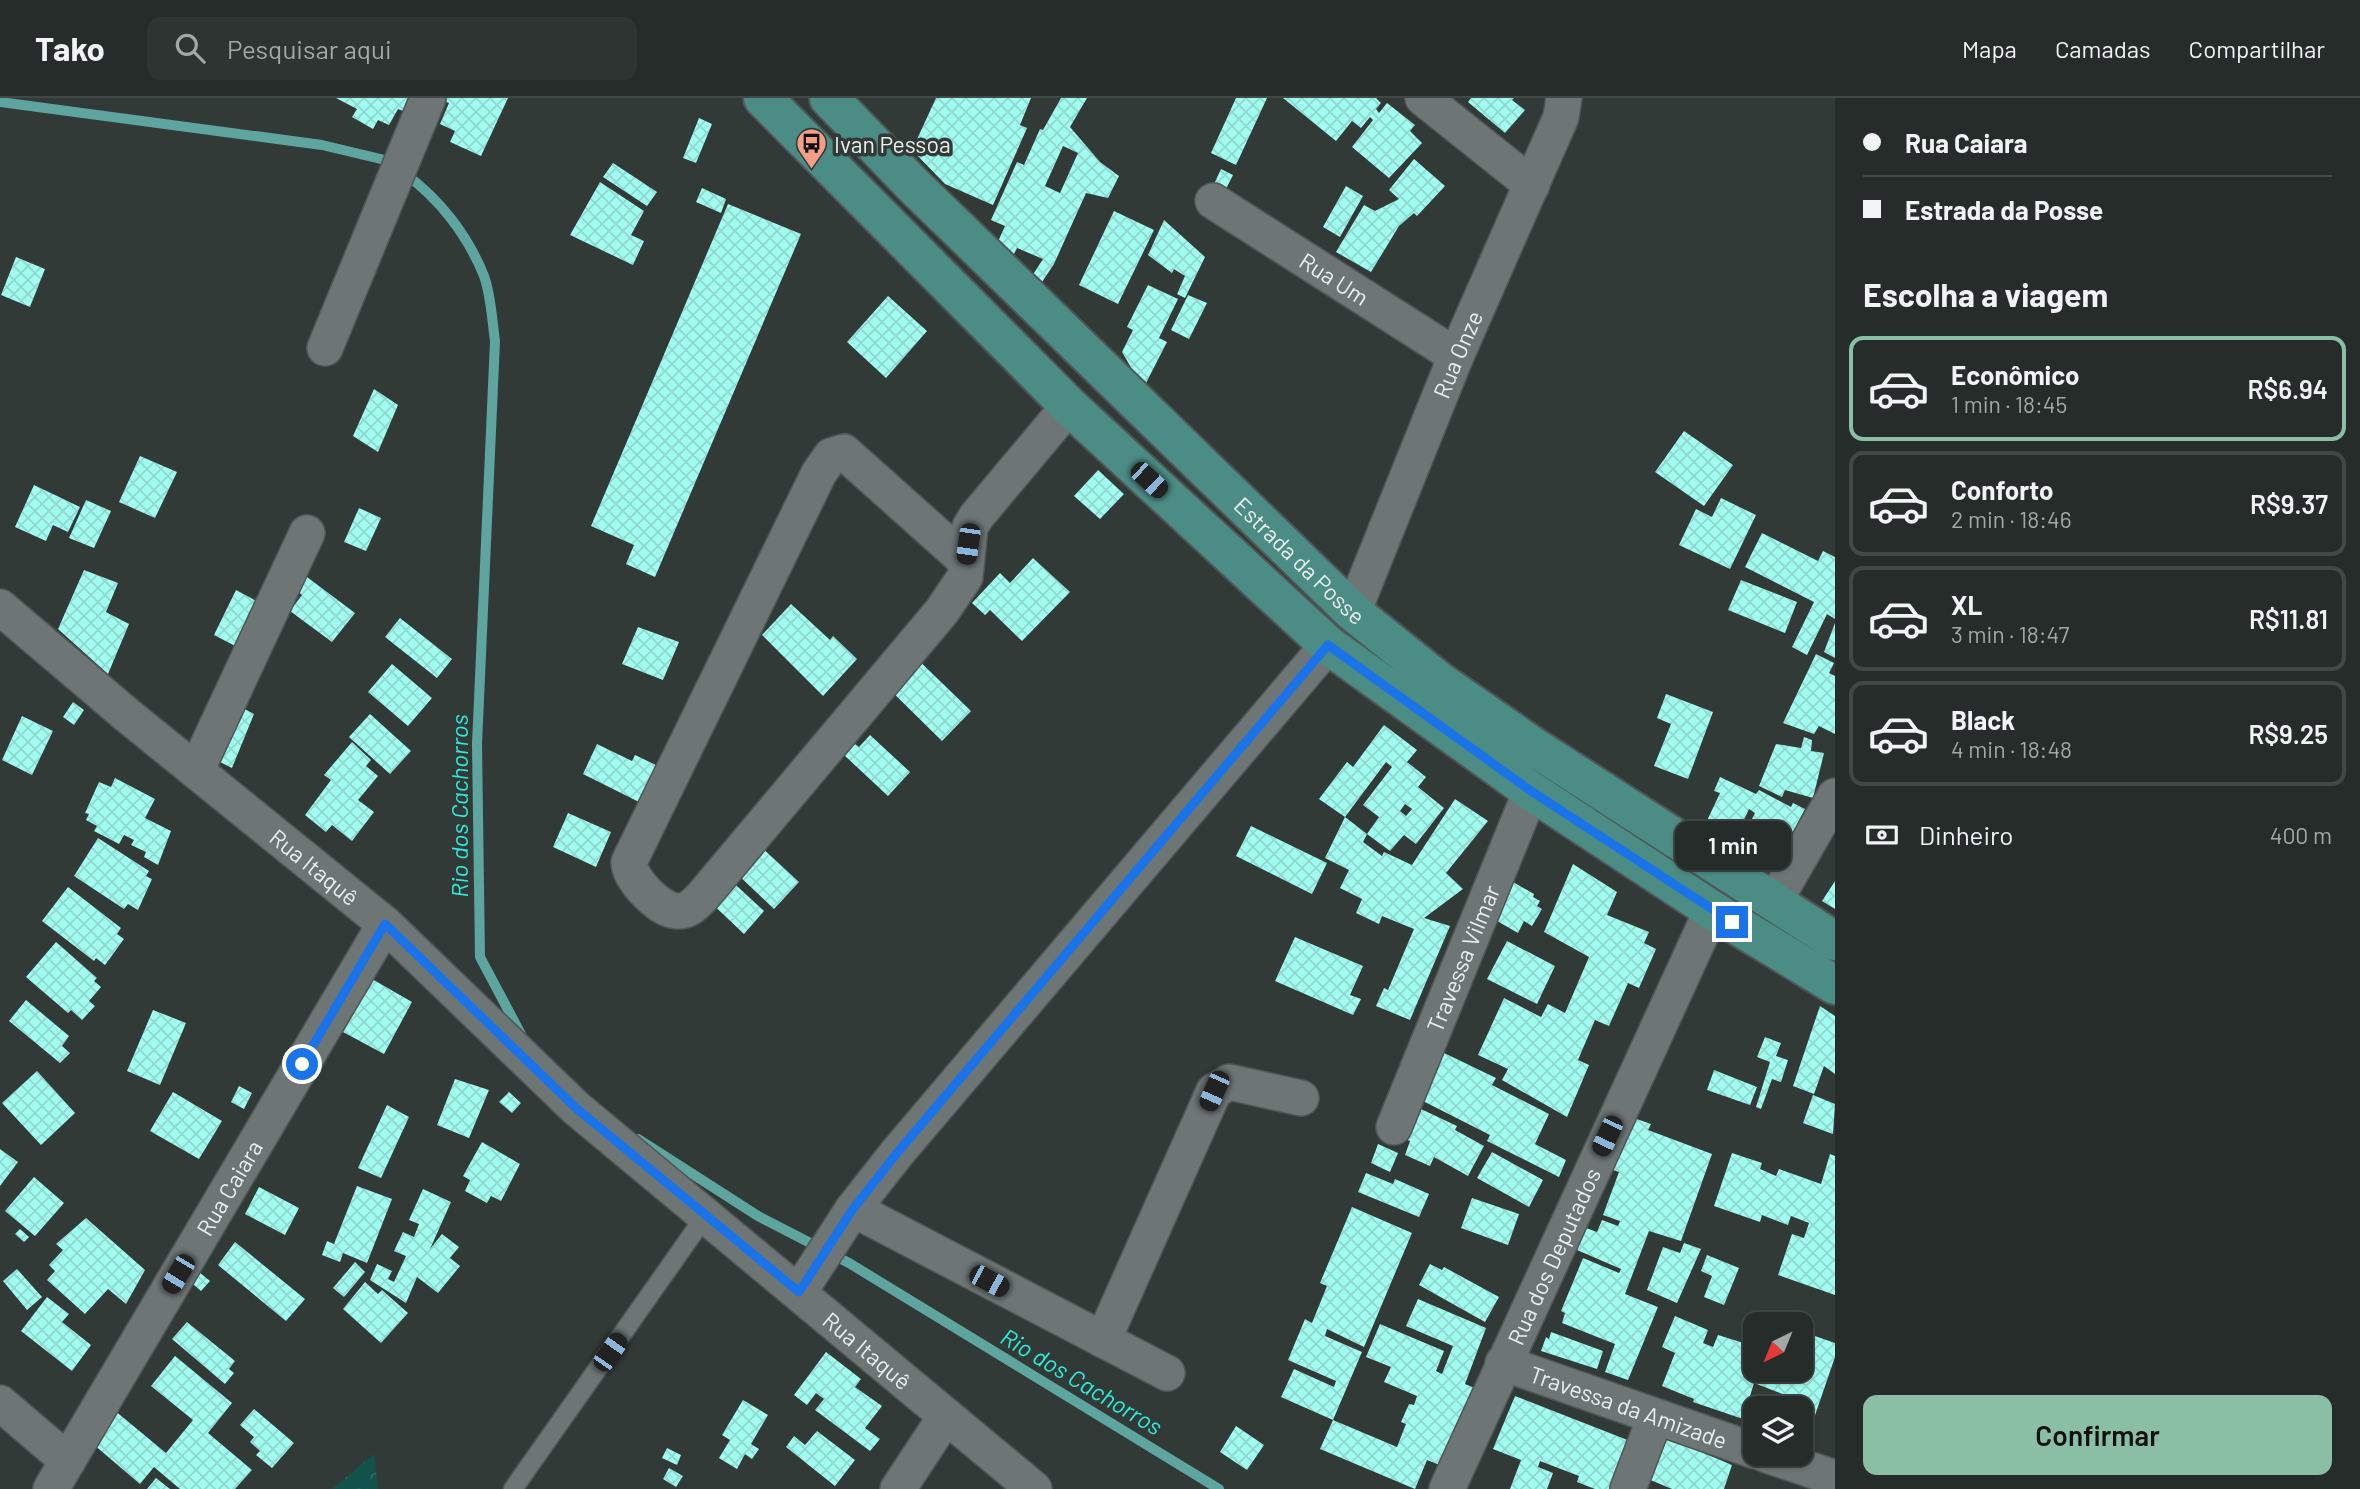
<!DOCTYPE html>
<html lang="pt">
<meta charset="utf-8">
<style>
:root{--surface:#262c2a;--page:#2e3432;--text:#f1f3f6;--muted:#a4a7a8;--line:#424847;--accent:#8abfa5}
body{margin:0;font-family:Barlow,sans-serif;background:var(--page);color:var(--text);height:100vh;display:flex;flex-direction:column;font-size:26px;white-space:nowrap}
*{box-sizing:border-box;margin:0}
p{font-size:23px;color:var(--muted)}
.icon{flex:none;width:38px;height:38px;fill:none;stroke:currentColor;stroke-width:2;stroke-linecap:round;stroke-linejoin:round}
.map{position:relative;flex:1;overflow:hidden}
.panel{display:flex;flex-direction:column;background:var(--surface);width:525px}
.panel>*{flex:none}
.top-card{display:grid;align-content:center;height:154px;padding:0 28px;background:var(--surface)}
.needle{width:46px;rotate:223deg}
.controls{position:absolute;left:1743px;top:1214px;display:grid;gap:14px}
.controls a{display:grid;place-items:center;width:70px;height:70px;border-radius:14px;background:var(--surface);box-shadow:0 2px 5px #0004,0 0 0 2px var(--line);font-size:35px}
.end{position:absolute;width:32px;height:32px;margin:-16px;border:9px solid #1a73e8;background:#fff;box-shadow:0 0 0 4px #fff}
.from{border-radius:50%}
.bubble{position:absolute;height:49px;border-radius:14px;background:var(--surface);box-shadow:0 2px 5px #0004,0 0 0 2px var(--line);font-size:23px;font-weight:600;line-height:49px;text-align:center}
.car{position:absolute;width:21px;height:42px;margin:-21px -10px;border-radius:9px;box-shadow:0 0 5px 2px #0007;background:linear-gradient(#222 24%,#8ab4d8 0 40%,#222 0 76%,#8ab4d8 0 86%,#222 0)}
.top-card b{display:flex;align-items:center;gap:24px;height:66px;font-size:26px}
.top-card b+b{border-top:2px solid var(--line)}
.top-card i{width:18px;height:18px;background:var(--text)}
ul{padding:0;list-style:none}
li{display:flex;align-items:center;gap:21px;height:105px;margin:0 14px 10px;padding:0 14px;border:4px solid var(--line);border-radius:14px}
li div{flex:1}
li b{display:block;font-size:26px}
li em{font-style:normal;font-weight:600}
li.active{border-color:var(--accent)}
li>.icon{width:63px;height:63px;stroke-width:1.5}
h2{padding:0 28px;font-size:32px;line-height:84px}
.pay{display:flex;align-items:center;gap:18px;height:77px;padding:0 28px;font-size:26px}
.pay p{margin-inline-start:auto}
.button{display:flex;gap:14px;margin-top:auto;padding:14px 28px}
.button a{flex:1;height:80px;border-radius:14px;background:var(--accent);color:#111;font-size:28px;font-weight:600;line-height:80px;text-align:center}
header{display:flex;align-items:center;gap:42px;box-sizing:border-box;height:98px;padding:0 35px;background:var(--surface);border-bottom:2px solid var(--line)}
header strong{font-size:33px}
nav{display:flex;gap:38px;margin-inline-start:auto;font-size:24px}
.search{width:490px;height:63px;background:var(--page);display:flex;align-items:center;gap:18px;box-sizing:border-box;padding:0 24px;border-radius:14px;color:var(--muted);font-size:26px}
main{display:flex;flex:1;min-height:0}
.map>svg:first-child{display:block}
.forest{fill:url(#forest-crowns)}
.lines{fill:none;stroke-linecap:round;stroke-linejoin:round}
.stream{stroke:#5da59e;stroke-width:10}
.building{fill:url(#building-cross-hatch);fill-rule:evenodd}
.service-casing{stroke:#4f5756;stroke-width:21}
.minor-casing{stroke:#4f5756;stroke-width:38}
.primary-casing{stroke:#4f5756;stroke-width:42}
.service{stroke:#6d7675;stroke-width:18}
.minor{stroke:#6d7675;stroke-width:35}
.primary{stroke:#4b8c85;stroke-width:38}
.route{stroke:#1a73e8;stroke-width:9}
.labels{text-anchor:middle;dominant-baseline:central;stroke-width:7;stroke-linejoin:round;paint-order:stroke}
.poi-label{font-size:23px;fill:#eaefee;stroke:#323a38;text-anchor:start}
.street-label{font-size:23px;fill:#eaefee;stroke:#323a38}
.water-label{font-size:24px;font-style:italic;fill:#2fead9;stroke:#323a38}
</style>
<header>
<strong>Tako</strong>
<div class="search"><svg class="icon" aria-label="search" viewBox="0 0 24 24"><circle cx="10" cy="10" r="6"/><path d="M15 15l6 6"/></svg>Pesquisar aqui</div>
<nav><a>Mapa</a><a>Camadas</a><a>Compartilhar</a></nav>
</header>
<main>
<div class="map">
<svg width="1835" height="1391" viewBox="0 0 1835 1391">
<defs>
<pattern id="forest-crowns" width="20" height="18" patternUnits="userSpaceOnUse" patternTransform="scale(1.75)"><rect width="20" height="18" fill="#12524b"/><path d="M2 6a3 3 0 1 1 6 0M12 15a3 3 0 1 1 6 0" fill="none" stroke="#356b65"/></pattern>
<pattern id="building-cross-hatch" width="8" height="8" patternUnits="userSpaceOnUse" patternTransform="scale(1.75)"><rect width="8" height="8" fill="#a1fcf0"/><path d="M0 0l8 8M0 8l8-8" fill="none" stroke="#8fd8ce"/></pattern>
</defs>
<rect width="100%" height="100%" fill="#323a38"/>
<path class="forest" d="M374,1356L378,1391H332Z"/>
<g class="lines">
<path class="stream" d="M0,4L322,47L385,62L392,67
M405,76C440,101 468,138 484,178C491,197 492,222 495,243L477,646L480,859L523,940
M638,1041L758,1118L849,1165L1219,1391"/>
</g>
<path class="building" d="M336,0H410L403,13L398,11L389,27L378,22L373,31L352,19L357,11Z
M446,0H508L481,58L450,44L455,33L440,26L449,5L444,3Z
M936,0H1031L1020,27L1027,30L993,107L945,86L912,52Z
M1061,0H1087L1070,29L1100,64L1119,78L1108,100L1086,95L1054,166L1042,184L1032,178L1043,161L1017,150L1011,162L996,148L1005,128L991,122L1017,64L1024,67L1040,31L1043,32ZM1063,48L1078,55L1060,95L1045,88Z
M1236,0H1267L1236,67L1211,55Z
M1283,0H1376L1381,5L1376,11L1379,15L1387,5L1415,27L1410,33L1422,45L1389,80L1352,49L1373,22L1370,19L1361,30L1352,23L1336,43Z
M1471,0H1514L1512,2L1525,12L1505,35L1468,4Z
M699,20L712,26L696,65L683,60Z
M1414,61L1445,88L1417,118L1414,115L1399,128L1371,174L1336,154L1364,107L1375,113L1399,101L1389,92Z
M613,65L657,94L647,108L603,79Z
M1221,71L1233,77L1220,103L1209,97Z
M600,84L644,113L631,137L644,143L633,167L570,137Z
M1346,88L1363,98L1340,139L1323,129Z
M702,90L726,101L721,115L696,104Z
M728,106L801,136L655,479L626,466L634,447L591,428Z
M1114,113L1154,132L1118,206L1079,187Z
M1164,122L1205,159L1185,200L1177,196L1185,178L1174,171L1172,175L1148,157Z
M16,159L45,171L30,209L1,197Z
M1148,187L1178,201L1159,240L1167,244L1145,287L1133,273L1122,254L1133,232L1127,229Z
M1188,197L1207,205L1189,241L1171,232Z
M888,198L927,233L886,280L847,244Z
M374,291L398,307L378,354L353,338Z
M1684,333L1733,367L1704,408L1655,374Z
M140,358L177,374L155,420L119,404Z
M1098,372L1124,396L1100,421L1074,398Z
M34,387L80,409L68,434L53,427L46,443L15,429Z
M1721,400L1756,417L1730,471L1679,447L1696,411L1712,419Z
M86,402L111,413L94,450L69,440Z
M359,410L381,420L366,453L344,444Z
M1762,435L1818,463L1823,453L1835,459V521L1827,516L1807,557L1792,549L1814,504L1745,469Z
M1033,460L1070,494L1022,543L990,512L985,517L972,505L1000,475L1010,485Z
M84,472L118,485L106,514L129,526L108,576L58,531Z
M303,476L355,515L332,544L290,513L302,497L293,490Z
M1741,482L1797,504L1785,535L1728,512Z
M236,492L264,507L241,551L214,537Z
M791,506L830,542L833,538L857,561L823,598L762,537Z
M400,520L452,561L437,580L385,539Z
M1835,525V560L1824,554Z
M638,529L679,544L663,582L622,566Z
M911,555L971,613L942,643L883,585Z
M1816,556L1834,565L1829,575L1835,578V636L1819,628L1814,636L1783,625Z
M392,566L432,600L408,628L368,594Z
M1666,596L1713,614L1688,681L1654,668L1671,626L1657,620Z
M73,604L84,612L74,627L63,619Z
M237,607L254,616L232,670L214,661Z
M370,616L411,653L390,676L349,639Z
M22,618L53,633L32,677L2,662Z
M1384,627L1417,652L1407,664L1426,679L1418,689L1444,710L1416,746L1404,737L1390,753L1367,736L1379,719L1363,707L1392,669L1386,664L1345,719L1319,701L1347,664L1353,669ZM1405,706L1412,711L1406,718L1400,713Z
M870,637L910,674L888,698L844,657L855,646L859,649Z
M1804,639L1812,642L1811,653L1824,655L1813,700L1785,692L1782,699L1759,688L1776,646L1801,650Z
M352,644L371,662L366,668L378,678L358,702L374,714L352,743L332,727L326,734L305,717L331,682L324,677Z
M597,646L632,663L635,657L658,668L641,705L583,676Z
M1720,679L1756,696L1759,692L1791,709L1793,705L1805,711L1777,765L1740,745L1755,715L1749,711L1734,743L1704,729L1720,695L1714,693Z
M115,680L155,701L145,720L171,733L158,767L144,759L146,754L131,747L134,742L124,737L119,746L94,733L97,728L86,722L89,716L85,715L99,684L111,689Z
M1455,701L1488,723L1446,775L1463,791L1424,820L1450,828L1410,922L1376,908L1384,890L1388,892L1414,831L1382,818L1379,826L1356,815L1362,801L1340,790L1349,772L1325,760L1345,719L1367,736L1363,744L1382,758L1384,754L1412,767Z
M568,715L611,734L596,769L553,749Z
M1251,728L1327,765L1312,796L1236,758Z
M98,740L149,773L146,778L152,781L138,812L128,806L124,811L74,778Z
M760,748L799,784L774,811L735,774Z
M1573,766L1617,794L1607,817L1649,834L1644,845L1656,851L1639,890L1628,885L1609,928L1595,922L1578,962L1589,967L1567,1019L1502,982L1508,971L1478,957L1504,900L1541,919L1548,906L1565,915L1589,859L1544,834Z
M725,777L764,813L744,836L705,799Z
M1501,777L1534,796L1533,799L1540,803L1537,808L1542,811L1532,828L1524,823L1518,835L1485,816Z
M1835,783V811L1822,803Z
M68,789L121,830L117,836L124,841L105,867L96,860L94,863L42,823Z
M1295,839L1363,868L1350,897L1361,901L1353,917L1275,883Z
M1507,843L1555,868L1537,906L1487,881Z
M56,844L97,880L94,883L101,889L89,903L95,908L82,922L71,912L68,915L26,879Z
M372,881L412,904L384,956L343,934Z
M26,902L69,938L62,948L70,955L60,965L9,923Z
M1820,908L1835,918V976L1824,968L1814,996L1793,988Z
M153,912L186,925L160,987L127,973Z
M1765,939L1781,945L1776,958L1788,962L1781,984L1772,981L1761,1011L1756,1009L1770,964L1757,959Z
M1440,953L1496,980L1492,987L1549,1016L1535,1046L1566,1062L1559,1079L1487,1043L1490,1037L1419,1001Z
M1714,972L1757,989L1750,1007L1707,992Z
M37,973L75,1015L41,1047L2,1005Z
M455,981L489,992L469,1040L437,1027Z
M239,988L252,995L244,1011L231,1004Z
M173,994L222,1023L199,1061L150,1033Z
M509,994L521,1005L512,1015L499,1004Z
M1813,997L1835,1006L1833,1036L1803,1025Z
M1404,1003L1457,1028L1455,1032L1484,1048L1468,1078L1434,1059L1430,1068L1405,1057L1410,1043L1391,1035Z
M387,1007L409,1019L381,1080L358,1070Z
M1631,1019L1651,1026L1648,1032L1712,1056L1681,1143L1649,1133L1625,1196L1658,1209L1628,1282L1605,1274L1615,1246L1562,1225L1565,1215L1561,1213L1583,1160L1619,1175L1621,1171L1577,1152L1586,1130L1597,1134L1602,1122L1618,1128L1620,1123L1603,1117L1619,1074L1610,1071Z
M482,1044L520,1066L501,1103L491,1098L487,1105L465,1093L470,1082L463,1078Z
M1378,1046L1398,1055L1390,1074L1371,1065Z
M0,1051L18,1064L0,1088Z
M1492,1054L1543,1082L1529,1109L1477,1080Z
M1732,1055L1762,1065L1760,1071L1776,1078L1779,1071L1821,1086L1830,1056L1835,1058V1197L1778,1177L1792,1136L1804,1140L1809,1125L1791,1118L1788,1127L1762,1117L1760,1124L1714,1108Z
M1366,1075L1393,1086L1395,1081L1429,1096L1419,1119L1358,1094Z
M34,1079L64,1105L35,1138L5,1113Z
M357,1088L392,1101L367,1165L343,1155L340,1164L322,1157L327,1143L334,1146Z
M259,1089L299,1110L285,1137L245,1116Z
M423,1091L451,1104L430,1151L442,1136L459,1149L450,1160L460,1168L438,1195L417,1179L406,1205L370,1182L377,1166L392,1173L388,1181L394,1184L406,1158L394,1153L403,1134L414,1139L419,1126L409,1122Z
M1472,1100L1519,1116L1508,1147L1461,1130Z
M1352,1109L1412,1135L1364,1249L1327,1231L1325,1238L1362,1254L1333,1322L1397,1349L1406,1326L1401,1324L1409,1306L1414,1307L1417,1298L1384,1284L1391,1269L1366,1259L1380,1226L1444,1253L1436,1273L1442,1276L1453,1248L1406,1228L1418,1201L1486,1230L1465,1286L1482,1293L1442,1368L1427,1362L1415,1391L1320,1351L1333,1322L1281,1299L1294,1271L1334,1289L1336,1283L1288,1262L1305,1221L1312,1225L1327,1188L1320,1185Z
M86,1120L145,1172L126,1206L108,1191L85,1216L47,1182L55,1173L49,1167L63,1152L56,1146Z
M20,1131L29,1139L24,1144L15,1136Z
M235,1144L305,1201L286,1223L218,1167Z
M1684,1145L1701,1151L1677,1205L1647,1192L1663,1149L1680,1155Z
M1707,1157L1739,1170L1724,1207L1704,1199L1712,1178L1701,1173Z
M355,1164L365,1174L344,1199L333,1190Z
M1430,1166L1442,1172L1444,1169L1499,1199L1485,1224L1419,1187Z
M194,1170L210,1183L201,1193L187,1181Z
M17,1171L42,1199L27,1212L3,1183Z
M365,1184L378,1196L382,1192L408,1215L381,1245L343,1211Z
M47,1199L69,1216L62,1224L91,1247L72,1273L21,1233Z
M1675,1218L1708,1232L1703,1245L1713,1249L1718,1237L1750,1247L1747,1255L1755,1257V1272H1801V1255L1806,1235L1835,1245V1259L1811,1329L1801,1325V1311H1784L1788,1298L1754,1285L1743,1321L1693,1304L1694,1301L1662,1288L1675,1255L1662,1249Z
M187,1224L235,1263L229,1271L234,1275L225,1286L172,1241Z
M1551,1234L1603,1253L1597,1271L1541,1253L1546,1239L1549,1241Z
M826,1254L861,1281L855,1289L882,1308L865,1330L880,1341L870,1353L815,1312L824,1301L816,1295L807,1307L794,1297Z
M175,1258L232,1305L208,1335L252,1372L235,1391H180L154,1369L140,1386L93,1346L114,1312L166,1355L193,1322L151,1288Z
M1515,1298L1630,1343L1610,1391H1595L1577,1384L1579,1378L1540,1363L1538,1369L1553,1375L1547,1391H1510L1521,1362L1493,1351Z
M743,1302L768,1317L751,1346L759,1351L752,1361L745,1356L737,1371L719,1360L730,1342L722,1337Z
M254,1311L294,1345L272,1370L256,1357L260,1353L250,1344L254,1339L240,1327Z
M1236,1328L1264,1347L1247,1372L1220,1354Z
M817,1333L855,1362L835,1388L786,1349L794,1338L805,1347Z
M1663,1338L1732,1367L1724,1391H1672L1648,1381Z
M667,1350L681,1357L677,1367L662,1360Z
M669,1370L683,1378L676,1389L663,1381Z
M156,1380L170,1391H147Z"/>
<g class="lines">
<defs>
<path id="service" d="M513,1391L706,1117"/>
<g id="minor">
<path d="M1423,0L1532,87"/>
<path id="s1" d="M1213,103L1456,258"/>
<path d="M325,250L428,0"/>
<path d="M966,463L844,354L831,358L819,375L629,764C629,781 661,814 678,813C689,813 695,806 702,799L942,513L965,479L970,429L976,419L1069,308"/>
<path id="s2" d="M0,509L127,617L385,826L576,1010L1034,1391"/>
<path id="s3" d="M1353,514L1456,258L1561,19L1564,0"/>
<path d="M196,673L307,435"/>
<path d="M1774,804L1835,698"/>
<path id="s4" d="M1394,1029L1531,693"/>
<path d="M853,1111L1167,1275"/>
<path d="M799,1194L853,1111L897,1055L1328,547"/>
<path d="M1103,1242L1214,993L1229,984L1301,1000"/>
<path id="s5" d="M1503,1265L1755,1353"/>
<path d="M0,1305L68,1363"/>
<path d="M1764,1356L1829,1378"/>
<path id="s6" d="M51,1391L385,826"/>
<path d="M898,1391L946,1318"/>
<path id="s7" d="M1447,1391L1712,812"/>
<path d="M1628,1391L1655,1320"/>
</g>
<g id="primary">
<path d="M763,0L1069,308L1328,547L1531,693L1712,812L1835,887"/>
<path id="s8" d="M829,0L914,88L1353,514L1439,583L1534,649L1835,843"/>
</g>
</defs>
<use href="#service" class="service-casing"/>
<use href="#minor" class="minor-casing"/>
<use href="#primary" class="primary-casing"/>
<use href="#service" class="service"/>
<use href="#minor" class="minor"/>
<use href="#primary" class="primary"/>
</g>
<g class="lines">
<path class="route" d="M302,966L385,826L576,1010L799,1194L853,1111L897,1055L1328,547L1531,693L1732,824"/>
</g>
<defs>
<symbol id="bus-pin" viewBox="-11 -11 22 30"><path d="M0 17L-7.5 6A9.5 9.5 0 1 1 7.5 6Z" fill="#f49e88" stroke="#323a38"/><path d="M-5-6H5V4H4V6H2V4H-2V6H-4V4H-5ZM-3.5-4V0h7V-4ZM-3.5 1.2v1.5H-2V1.2ZM2 1.2v1.5H3.5V1.2Z" fill="#111"/></symbol>
</defs>
<g fill-rule="evenodd">
<use href="#bus-pin" x="794" y="28" width="35" height="47"/>
</g>
<g class="labels">
<g class="poi-label">
<text x="834" y="46">Ivan Pessoa</text>
</g>
<g class="street-label">
<text stroke="none"><textPath href="#s1" startOffset="144">Rua Um</textPath></text>
<text stroke="none"><textPath href="#s3" startOffset="278">Rua Onze</textPath></text>
<text stroke="none"><textPath href="#s8" startOffset="660">Estrada da Posse</textPath></text>
<text stroke="none"><textPath href="#s2" startOffset="408">Rua Itaquê</textPath></text>
<text stroke="none"><textPath href="#s4" startOffset="182">Travessa Vilmar</textPath></text>
<text stroke="none"><textPath href="#s6" startOffset="350">Rua Caiara</textPath></text>
<text stroke="none"><textPath href="#s7" startOffset="256">Rua dos Deputados</textPath></text>
<text stroke="none"><textPath href="#s2" startOffset="1143">Rua Itaquê</textPath></text>
<text stroke="none"><textPath href="#s5" startOffset="133">Travessa da Amizade</textPath></text>
</g>
<g class="water-label">
<text transform="translate(458 708) rotate(-90)">Rio dos Cachorros</text>
<text transform="translate(1082 1283) rotate(31)">Rio dos Cachorros</text>
</g>
</g>
</svg>
<div class="controls">
<a><svg class="needle" viewBox="-14 -14 28 28"><path d="M0-13l5 13h-10z" fill="#e53935"/><path d="M0 13l5-13h-10z" fill="#a4a7a8"/></svg></a>
<a><svg class="icon" aria-label="layers" viewBox="0 0 24 24"><path d="M12 4l9 5-9 5-9-5zM3 14l9 5 9-5"/></svg></a>
</div>
<i class="end from" style="left:302px;top:966px"></i>
<i class="end" style="left:1732px;top:824px"></i>
<div class="bubble" style="left:1675px;top:723px;width:116px">1 min</div>
<i class="car" style="left:1149px;top:382px;rotate:133deg"></i>
<i class="car" style="left:968px;top:446px;rotate:188deg"></i>
<i class="car" style="left:1214px;top:993px;rotate:204deg"></i>
<i class="car" style="left:1607px;top:1038px;rotate:205deg"></i>
<i class="car" style="left:178px;top:1176px;rotate:211deg"></i>
<i class="car" style="left:989px;top:1183px;rotate:118deg"></i>
<i class="car" style="left:610px;top:1254px;rotate:35deg"></i>
</div>
<section class="panel">
<div class="top-card">
<b><i class="from"></i>Rua Caiara</b>
<b><i></i>Estrada da Posse</b>
</div>
<h2>Escolha a viagem</h2>
<ul>
<li class="active"><svg class="icon" aria-label="car" viewBox="0 0 24 24"><path d="M5 17H2v-5l4-1 3-4h7l3 4 3 1v5h-3M9 17h6M6 11h13"/><circle cx="7" cy="17" r="2"/><circle cx="17" cy="17" r="2"/></svg><div><b>Econômico</b><p>1 min · 18:45</p></div><em>R$6.94</em></li>
<li><svg class="icon" aria-label="car" viewBox="0 0 24 24"><path d="M5 17H2v-5l4-1 3-4h7l3 4 3 1v5h-3M9 17h6M6 11h13"/><circle cx="7" cy="17" r="2"/><circle cx="17" cy="17" r="2"/></svg><div><b>Conforto</b><p>2 min · 18:46</p></div><em>R$9.37</em></li>
<li><svg class="icon" aria-label="car" viewBox="0 0 24 24"><path d="M5 17H2v-5l4-1 3-4h7l3 4 3 1v5h-3M9 17h6M6 11h13"/><circle cx="7" cy="17" r="2"/><circle cx="17" cy="17" r="2"/></svg><div><b>XL</b><p>3 min · 18:47</p></div><em>R$11.81</em></li>
<li><svg class="icon" aria-label="car" viewBox="0 0 24 24"><path d="M5 17H2v-5l4-1 3-4h7l3 4 3 1v5h-3M9 17h6M6 11h13"/><circle cx="7" cy="17" r="2"/><circle cx="17" cy="17" r="2"/></svg><div><b>Black</b><p>4 min · 18:48</p></div><em>R$9.25</em></li>
</ul>
<div class="pay"><svg class="icon" aria-label="cash" viewBox="0 0 24 24"><path d="M3 7h18v10H3z"/><circle cx="12" cy="12" r="2"/></svg>Dinheiro<p>400 m</p></div>
<div class="button"><a>Confirmar</a></div>
</section>
</main>
